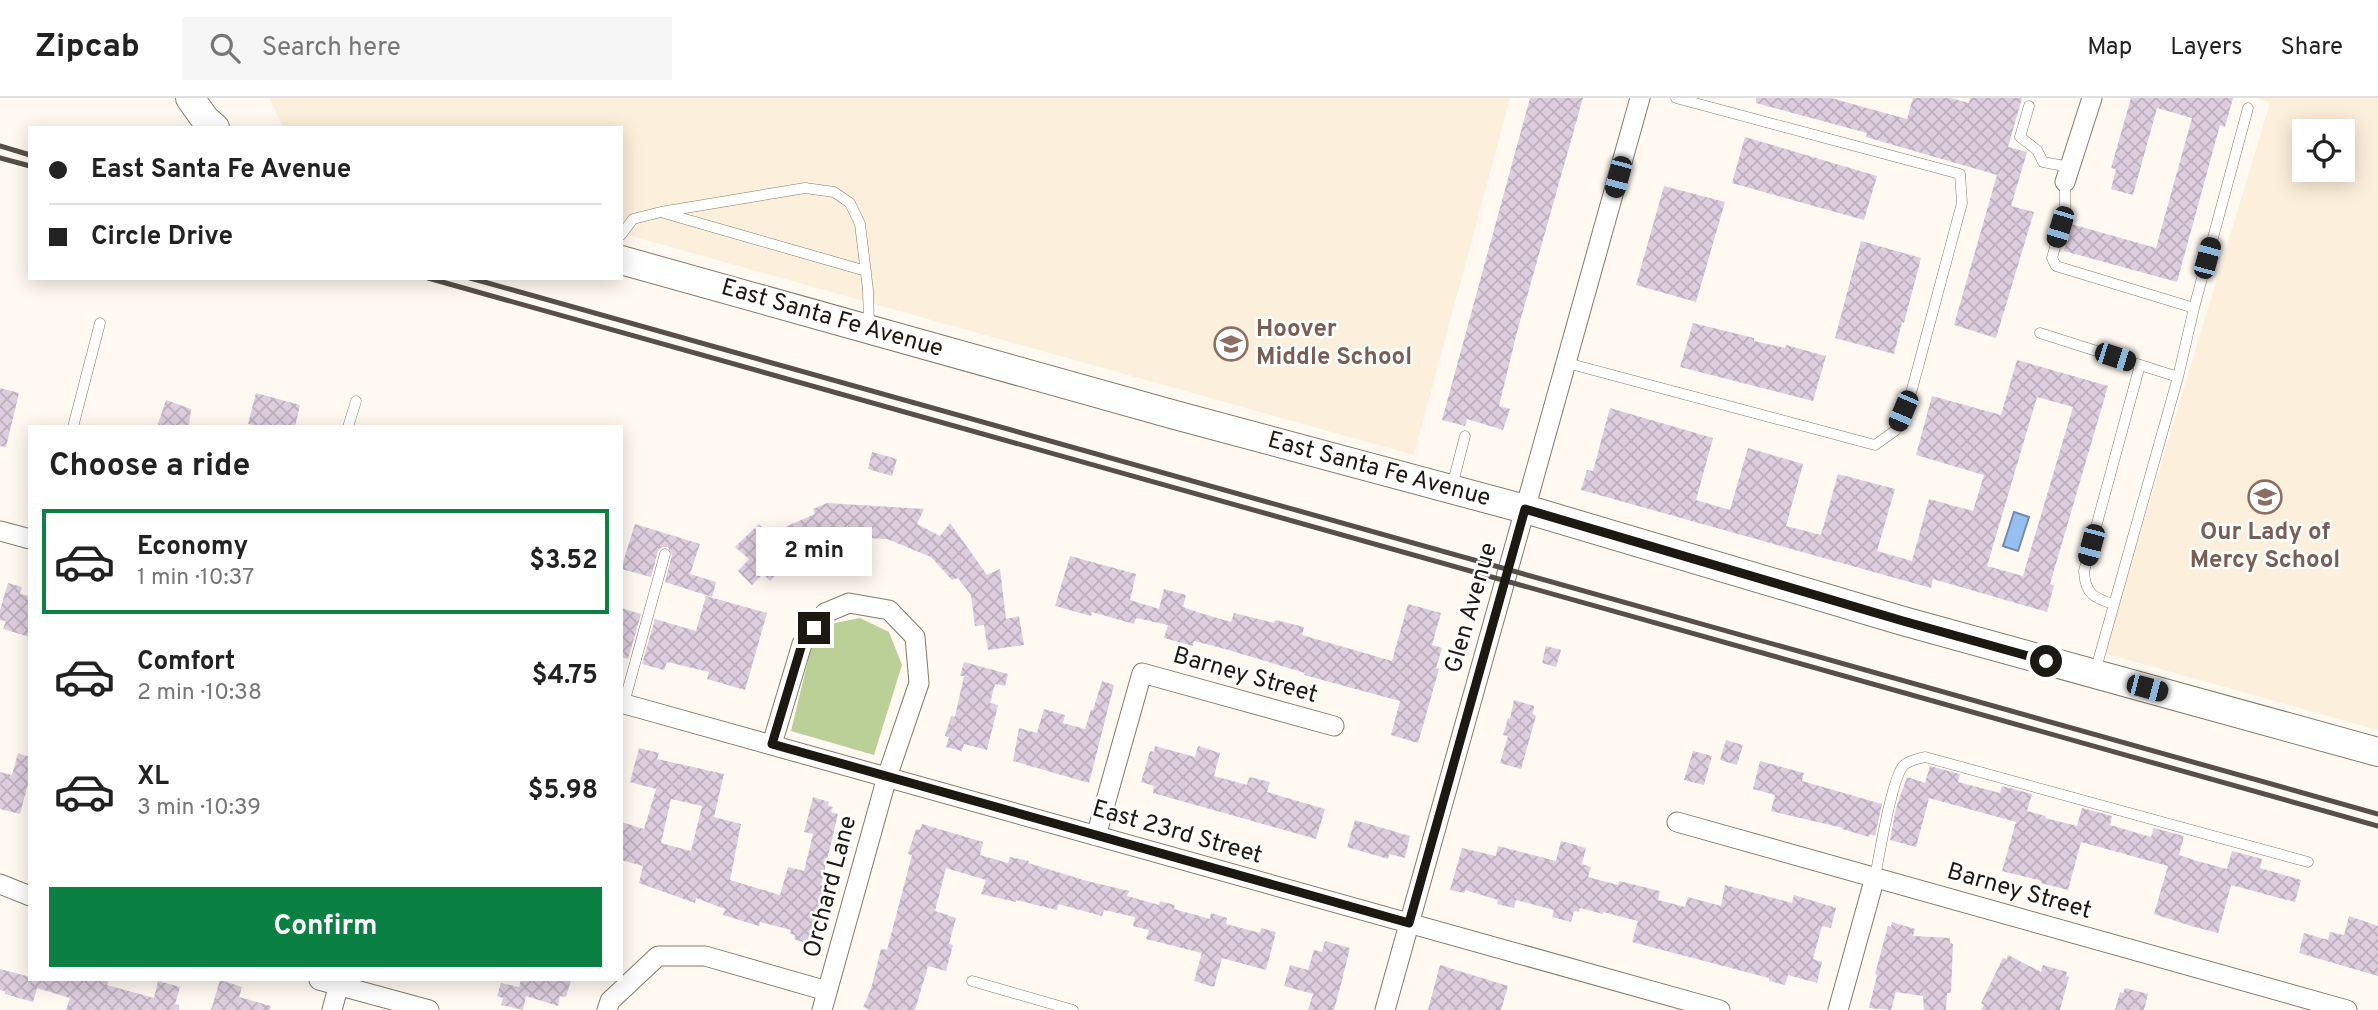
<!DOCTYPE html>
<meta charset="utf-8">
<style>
:root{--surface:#fff;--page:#f6f6f6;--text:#222;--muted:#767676;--line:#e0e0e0;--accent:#0b8043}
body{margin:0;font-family:Overpass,sans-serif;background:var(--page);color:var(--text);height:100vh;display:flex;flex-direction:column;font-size:26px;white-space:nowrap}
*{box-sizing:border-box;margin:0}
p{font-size:23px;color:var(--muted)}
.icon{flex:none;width:38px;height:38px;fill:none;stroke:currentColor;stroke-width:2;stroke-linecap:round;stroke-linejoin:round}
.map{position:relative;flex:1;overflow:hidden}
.sheet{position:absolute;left:28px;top:327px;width:595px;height:556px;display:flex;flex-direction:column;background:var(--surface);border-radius:0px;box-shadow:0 4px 18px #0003}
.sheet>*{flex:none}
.banner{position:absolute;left:28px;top:28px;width:595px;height:154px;border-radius:0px;box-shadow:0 4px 18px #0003;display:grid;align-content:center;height:154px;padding:0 21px;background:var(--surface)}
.buttons{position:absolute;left:2292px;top:21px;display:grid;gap:14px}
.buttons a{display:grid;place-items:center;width:63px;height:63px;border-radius:0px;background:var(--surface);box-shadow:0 4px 18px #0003;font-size:35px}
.end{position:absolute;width:32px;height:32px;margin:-16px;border:9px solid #1c1812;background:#fff;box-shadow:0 0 0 4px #fff}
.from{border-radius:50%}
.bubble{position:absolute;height:49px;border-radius:0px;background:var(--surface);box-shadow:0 4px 18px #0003;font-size:23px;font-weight:700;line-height:49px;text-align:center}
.car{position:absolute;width:21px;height:42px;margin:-21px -10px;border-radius:9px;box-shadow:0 0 5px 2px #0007;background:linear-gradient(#222 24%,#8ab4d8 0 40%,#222 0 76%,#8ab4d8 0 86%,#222 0)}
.banner b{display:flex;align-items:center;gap:24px;height:66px;font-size:26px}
.banner b+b{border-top:2px solid var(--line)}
.banner i{width:18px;height:18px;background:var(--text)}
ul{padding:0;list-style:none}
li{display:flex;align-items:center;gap:21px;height:105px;margin:0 14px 10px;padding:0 7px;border:4px solid transparent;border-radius:0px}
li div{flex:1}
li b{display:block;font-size:26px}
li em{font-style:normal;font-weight:700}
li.current{border-color:var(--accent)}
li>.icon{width:63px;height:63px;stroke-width:1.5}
h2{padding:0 21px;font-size:32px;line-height:84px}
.cta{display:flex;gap:14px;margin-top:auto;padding:14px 21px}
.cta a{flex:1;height:80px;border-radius:0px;background:var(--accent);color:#fff;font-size:28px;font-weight:700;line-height:80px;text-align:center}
header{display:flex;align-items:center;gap:42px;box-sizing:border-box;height:98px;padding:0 35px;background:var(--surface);border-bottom:2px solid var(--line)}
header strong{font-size:33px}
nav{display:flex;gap:38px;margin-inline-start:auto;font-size:24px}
.search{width:490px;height:63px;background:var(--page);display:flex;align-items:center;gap:18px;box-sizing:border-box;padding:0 24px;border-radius:0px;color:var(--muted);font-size:26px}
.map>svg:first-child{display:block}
.built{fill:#fcefdb;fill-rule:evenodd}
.park{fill:#bad096}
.water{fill:#97bff2;stroke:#728daf;stroke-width:2}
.building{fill:url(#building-cross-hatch);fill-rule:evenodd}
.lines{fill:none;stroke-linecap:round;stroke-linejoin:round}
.lane-casing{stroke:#867a6a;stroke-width:11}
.street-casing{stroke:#867a6a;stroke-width:21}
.secondary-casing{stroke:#867a6a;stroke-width:30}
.lane{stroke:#fff;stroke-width:10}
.street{stroke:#fff;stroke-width:19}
.secondary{stroke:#fff;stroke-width:28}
.rail{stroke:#55504a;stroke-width:5}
.route{stroke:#1c1812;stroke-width:9}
.labels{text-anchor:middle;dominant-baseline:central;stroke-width:5;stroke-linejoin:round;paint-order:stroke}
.street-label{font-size:24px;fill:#1c1812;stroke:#fff}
.education-label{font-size:24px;font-weight:bold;fill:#785e54;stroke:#fff;text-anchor:start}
</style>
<header>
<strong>Zipcab</strong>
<div class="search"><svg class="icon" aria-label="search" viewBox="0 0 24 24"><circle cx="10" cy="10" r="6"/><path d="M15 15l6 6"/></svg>Search here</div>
<nav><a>Map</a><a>Layers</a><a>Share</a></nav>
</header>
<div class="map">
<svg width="2378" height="912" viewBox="0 0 2378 912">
<defs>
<pattern id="building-cross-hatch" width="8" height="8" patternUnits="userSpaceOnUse" patternTransform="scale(1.75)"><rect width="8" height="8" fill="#ddcdde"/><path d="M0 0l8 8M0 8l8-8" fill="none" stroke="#bdafbd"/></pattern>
</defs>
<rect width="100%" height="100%" fill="#fff9f2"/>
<path class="built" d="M269,0H1510L1414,357L621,135V30H284Z
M2256,0H2378V632L2104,555L2270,5ZM2305,33H2343V72H2305Z"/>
<path class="park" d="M860,520L889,534L902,567L874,657L791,633L812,546L830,526Z"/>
<path class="water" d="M2014,414L2029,419L2018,453L2003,448Z"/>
<path class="building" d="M1530,0H1583L1517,234L1499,308L1510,311L1503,332L1467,321L1465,328L1442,322Z
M1756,0H1831L1907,21L1913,0H1950L1969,5L1970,0H2022L2008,49L2027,54L2011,108L2034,114L1996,240L1954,227L1997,77L1866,39L1867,35L1756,5Z
M2131,0H2233L2225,29L2220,27L2177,184L2064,153L2071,126L2156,150L2192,20L2157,10L2133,97L2111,91L2116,71L2111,70Z
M1745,39L1877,78L1864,122L1732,85Z
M1664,88L1725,104L1696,204L1636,187Z
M1861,143L1921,160L1904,225L1902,224L1894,256L1835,240Z
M1693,225L1754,240V243L1785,250L1786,247L1826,258L1813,303L1680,269Z
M2017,262L2108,288L2050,486L2054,487L2047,514L1933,481L1931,490L1581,392L1587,372L1593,373L1610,310L1713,340L1696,402L1730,412L1748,350L1803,366L1786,428L1821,437L1838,376L1895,391L1877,453L1912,463L1929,401L1973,413L1984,377L1916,357L1932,298L2001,317ZM2037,299L2073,309L2023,478L1987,468Z
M0,290L19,295L6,349L0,348Z
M256,295L300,307L295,329H261L248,326Z
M166,302L191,311L189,329H157Z
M872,354L897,361L892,378L868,371Z
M827,405L924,411L917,426L940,438L950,425L987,477L1000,471L1006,521L1019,518L1024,547L988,552L984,527L975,528L971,497L958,480L952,482L931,459L887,441L847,439L848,428L794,453L782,465L784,467L770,483L763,476L752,487L738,473L749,461L735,449L759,426L769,436L815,416L813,411Z
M635,426L700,446L690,476L716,484L712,499L665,484L672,457L668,449H662L658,453L651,479L621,471Z
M1070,458L1136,476L1130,502L1159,511L1164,491L1186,497L1183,509L1200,515L1231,524L1234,515L1274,525L1275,522L1304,529L1302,537L1392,563L1408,506L1441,515L1432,547L1442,550L1436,570L1439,571L1418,645L1391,637L1400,603L1304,577L1305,575L1225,551L1194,543L1193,548L1164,540L1168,527L1136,520L1134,526L1092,514L1091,518L1055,508Z
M8,485L22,489L20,496L30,498V539L3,531L6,523L0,522V512Z
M706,498L767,515L745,592L707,581L709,574L667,564L664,572L642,566L655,521L696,533Z
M621,510L641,516L628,561L621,559Z
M1546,548L1561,552L1556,569L1542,565Z
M964,564L1008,576L1005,588L995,586L990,605L998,607L987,652L964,646L962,653L946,649L949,639L945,638L951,618L955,619L964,578H960Z
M1102,583L1114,587L1089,685L1013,663L1019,630L1037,635L1044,611L1065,617L1063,625L1085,631L1091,612H1093Z
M1514,602L1534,608L1533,616L1536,618L1521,671L1500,665L1508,638L1503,637L1508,620L1510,621Z
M1726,642L1743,647L1737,667L1720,662Z
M1155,648L1195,659L1198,648L1220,655L1214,678L1247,687L1249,679L1270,684L1267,694L1325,711L1316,741L1153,695L1154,688L1141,684L1150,653L1154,654Z
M639,650L659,655L657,661L724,676L714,719L741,726L730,782L780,797L788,769L804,773L813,736L804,734L813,699L829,704L828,708L833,709L831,714L838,716L821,787L824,788L808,846L794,841L795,837L790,836L791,832L760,824L759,828L723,817L725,811L696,800L695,805L639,785L643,768L621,762V724L644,731L656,691L630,684ZM671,701L702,708L691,753L661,745Z
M1693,653L1712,658L1704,687L1684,682Z
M18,655L30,659V678L20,716L0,711V674L12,677Z
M1760,663L1804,675L1802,683L1882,706L1875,738L1870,736L1869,739L1842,731L1843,730L1771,713L1775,697L1753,691Z
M1930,668L1960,676L1958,684L2000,695L2002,688L2032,696L2027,713L2046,718L2045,720L2077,728L2082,710L2112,718L2110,727L2151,739L2154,730L2184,738L2179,757L2197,763L2227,771L2232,753L2262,761L2260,770L2301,782L2295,804L2231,787L2218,835L2191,828L2154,816L2168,768L2081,744L2068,792L2041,785L2042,783L2002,773L2016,724L1929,700L1916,749L1890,742L1896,710L1907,679L1925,685Z
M1355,722L1410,738L1405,760L1389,756L1388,761L1347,749Z
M922,726L983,744L980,757L1008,765L1010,759L1029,763L1028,765L1087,783L1129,793L1127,798L1159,807L1160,803L1175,807L1174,811L1210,821L1211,815L1227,820L1226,826L1260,835L1261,830L1276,834L1266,872L1222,860L1214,889L1194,883L1202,855L1146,841L1149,832L1133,828L1135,819L1104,812L1102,818L1058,806L1057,812L1016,802V804L981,796L986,782L946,770L935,813L956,820L949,846L953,847L946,873L928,868L915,912H871L863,909L871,891L881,851L887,852L912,757L908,756L916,731L920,732Z
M1561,743L1586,750L1582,766L1591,769L1588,779L1618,787L1619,783L1660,793L1658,802L1685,809L1688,799L1721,808L1725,787L1792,805L1794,797L1836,810L1831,830L1822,828L1813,861L1822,864L1817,885L1788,877L1785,887L1769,883V880L1632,844L1638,823L1603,814V816L1580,810L1579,814L1574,813L1571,824L1552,819L1554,812L1516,802L1514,810L1497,806L1498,802L1465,792L1464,795L1450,792L1462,750L1496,758L1498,748L1556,763Z
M2349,818L2378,828V878L2299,855L2304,835L2328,842L2330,834L2344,837Z
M1892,824L1915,831L1913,838L1950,840V845L1953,846L1951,895H1947L1946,912H1924L1923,898L1896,894L1891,912L1869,910L1877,877L1875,876L1888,828L1891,829Z
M1325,843L1350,850L1341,886L1334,912H1308L1313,896L1284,888L1290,867L1308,872L1314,852L1322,854Z
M2008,857L2041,874L2043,867L2067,874L2066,878L2069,879L2060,912H1981L1984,907L1981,905L2003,860L2007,861Z
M1440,867L1508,888L1501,912H1428Z
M0,871L30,879V882H109L107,887L154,900L158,883L180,889L175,906L179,907V912H66L70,900L37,890L33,904L5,896V893L0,892Z
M220,882L242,889L239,899L271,908L270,912H211Z
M521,882H571L566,899L560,898L558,908L526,898L523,912L501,907L503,900L497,898L501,885L519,889Z
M2125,890L2148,896L2144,912H2115L2120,894L2123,895Z"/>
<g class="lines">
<defs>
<path id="lane" d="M2029,8L2020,39L2037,52L2043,64L2070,69
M2065,84V114L2052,160L2056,168L2194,210L2248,10
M664,115L866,173
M621,137L633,121L661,114L805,90L834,94L850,105L860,126L868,192L869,227
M2040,235L2178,279L2095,574
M1567,265L1875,347L1896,332L1911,295L1962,105L1960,76L1676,0
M2178,279L2194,210
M73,329L100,225
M348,329L356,303
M1452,388L1465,338
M2113,506C2094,500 2085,496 2084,473L2140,267
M624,605L665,456
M1875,779C1879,759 1892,678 1904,667C1910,662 1917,661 1925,659L2308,764
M972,883L1073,912"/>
<path id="street" d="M2065,84L2092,0
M0,433L30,441
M621,605L1720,912
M772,646L802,546L825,515L849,505L889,512L915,539L919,585L887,679L822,912
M1677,724L2347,912
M1096,738L1142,575L1334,628
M0,786L30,798
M319,882L429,912
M332,912L340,882
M607,912L610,903L658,858H705L827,893
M1385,912L1640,0
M1838,912L1875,779"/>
<path id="secondary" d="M190,0L205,21L215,30
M621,162L1175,317L1525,411L1903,523L2378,654"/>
</defs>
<use href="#lane" class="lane-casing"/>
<use href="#street" class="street-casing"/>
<use href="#secondary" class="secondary-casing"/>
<use href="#lane" class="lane"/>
<use href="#street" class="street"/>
<use href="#secondary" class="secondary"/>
<path class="rail" d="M0,48L30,57
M0,60L30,68
M428,180L2378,728
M470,180L2378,716"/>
</g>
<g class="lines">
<path class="route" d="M814,530L802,546L772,646L1409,825L1525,411L1903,523L2046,563"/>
</g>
<defs>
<symbol id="school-ring" viewBox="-11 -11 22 22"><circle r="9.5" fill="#fff" stroke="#8d6e63" stroke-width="1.5"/><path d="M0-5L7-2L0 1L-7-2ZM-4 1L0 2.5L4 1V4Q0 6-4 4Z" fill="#8d6e63"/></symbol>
</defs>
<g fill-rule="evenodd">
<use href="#school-ring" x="1212" y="227" width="38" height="38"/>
<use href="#school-ring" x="2246" y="380" width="38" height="38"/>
</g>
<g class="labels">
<g class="street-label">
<text transform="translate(832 221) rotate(16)">East Santa Fe Avenue</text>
<text transform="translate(1379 372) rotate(15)">East Santa Fe Avenue</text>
<text transform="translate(1472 510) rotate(-74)">Glen Avenue</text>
<text transform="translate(1245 578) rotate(16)">Barney Street</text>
<text transform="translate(1177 735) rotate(16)">East 23rd Street</text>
<text transform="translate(831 789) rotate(-75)">Orchard Lane</text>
<text transform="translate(2019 794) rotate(16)">Barney Street</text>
</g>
<g class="education-label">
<text x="1256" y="232">Hoover<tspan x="1256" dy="28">Middle School</tspan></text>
<text x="2265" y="435" text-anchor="middle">Our Lady of<tspan x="2265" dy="28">Mercy School</tspan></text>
</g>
</g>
</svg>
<div class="buttons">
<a><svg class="icon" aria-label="locate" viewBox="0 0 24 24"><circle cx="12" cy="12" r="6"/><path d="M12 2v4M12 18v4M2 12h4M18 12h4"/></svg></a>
</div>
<i class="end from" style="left:2046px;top:563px"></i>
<i class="end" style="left:814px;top:530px"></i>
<div class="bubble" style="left:756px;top:429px;width:116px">2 min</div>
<i class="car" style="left:1618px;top:79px;rotate:195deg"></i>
<i class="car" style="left:2060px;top:129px;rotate:197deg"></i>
<i class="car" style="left:2207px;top:160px;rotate:15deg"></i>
<i class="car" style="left:2115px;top:259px;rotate:108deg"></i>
<i class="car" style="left:1903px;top:313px;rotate:203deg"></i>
<i class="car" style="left:2091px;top:447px;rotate:195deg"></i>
<i class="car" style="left:2147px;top:590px;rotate:105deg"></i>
<div class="banner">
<b><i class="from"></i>East Santa Fe Avenue</b>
<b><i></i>Circle Drive</b>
</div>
<section class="sheet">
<h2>Choose a ride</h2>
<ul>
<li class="current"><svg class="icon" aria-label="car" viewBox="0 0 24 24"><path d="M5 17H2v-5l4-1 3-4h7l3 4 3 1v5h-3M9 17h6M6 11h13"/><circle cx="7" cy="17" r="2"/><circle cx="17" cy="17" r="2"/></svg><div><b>Economy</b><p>1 min · 10:37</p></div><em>$3.52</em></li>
<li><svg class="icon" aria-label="car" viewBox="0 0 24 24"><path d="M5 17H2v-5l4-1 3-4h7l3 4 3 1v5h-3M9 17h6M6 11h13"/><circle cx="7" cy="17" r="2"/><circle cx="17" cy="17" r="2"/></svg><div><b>Comfort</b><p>2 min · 10:38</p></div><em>$4.75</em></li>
<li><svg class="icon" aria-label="car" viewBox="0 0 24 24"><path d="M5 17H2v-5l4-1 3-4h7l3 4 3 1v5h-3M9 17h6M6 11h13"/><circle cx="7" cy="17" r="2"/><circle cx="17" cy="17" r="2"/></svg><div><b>XL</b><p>3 min · 10:39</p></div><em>$5.98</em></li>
</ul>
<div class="cta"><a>Confirm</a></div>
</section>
</div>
